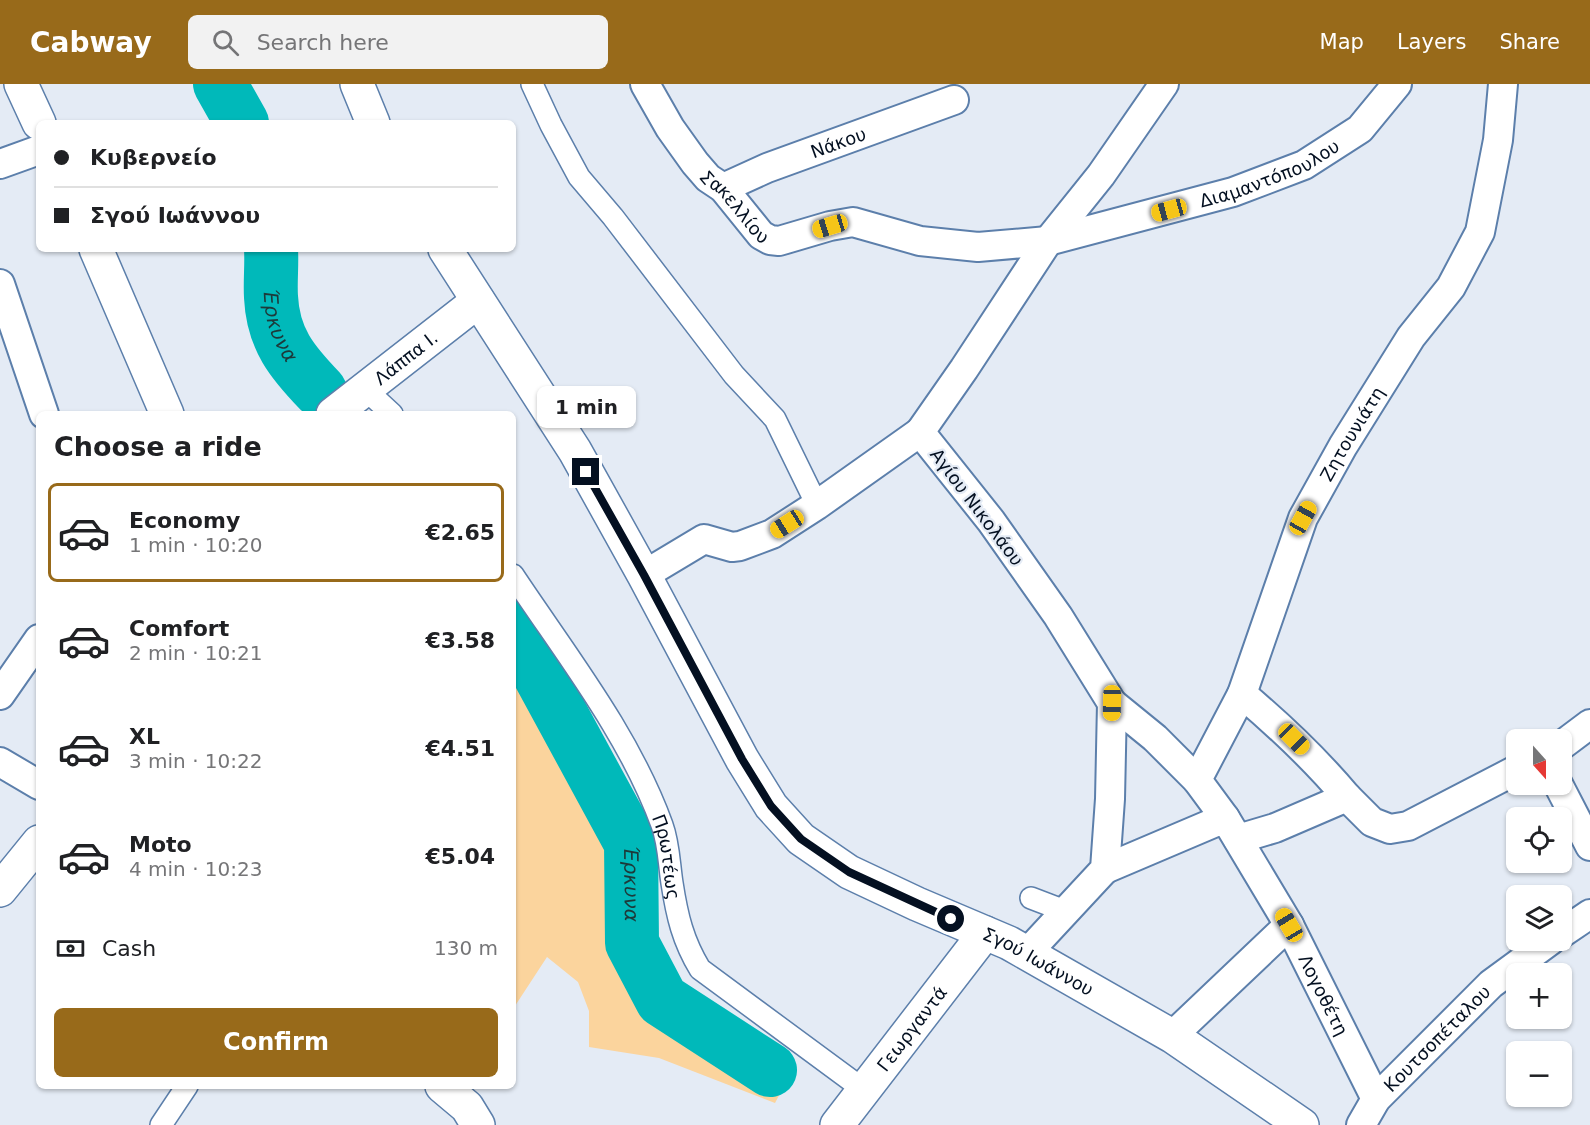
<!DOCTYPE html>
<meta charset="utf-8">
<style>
:root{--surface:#fff;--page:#f2f2f2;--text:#202124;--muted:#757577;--line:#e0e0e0;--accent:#986a1a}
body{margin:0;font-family:"DejaVu Sans",sans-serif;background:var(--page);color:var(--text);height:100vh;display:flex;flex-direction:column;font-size:22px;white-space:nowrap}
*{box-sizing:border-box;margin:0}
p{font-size:20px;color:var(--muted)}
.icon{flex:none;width:33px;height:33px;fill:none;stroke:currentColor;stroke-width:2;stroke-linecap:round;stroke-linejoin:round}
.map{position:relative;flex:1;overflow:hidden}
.panel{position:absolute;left:36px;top:327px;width:480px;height:678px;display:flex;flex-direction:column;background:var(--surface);border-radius:9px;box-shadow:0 2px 4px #0004}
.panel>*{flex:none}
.top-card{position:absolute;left:36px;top:36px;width:480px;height:132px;border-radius:9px;box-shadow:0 2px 4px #0004;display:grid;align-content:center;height:132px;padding:0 18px;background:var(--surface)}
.needle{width:39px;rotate:159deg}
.fabs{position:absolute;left:1506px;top:645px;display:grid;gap:12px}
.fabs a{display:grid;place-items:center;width:66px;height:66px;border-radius:9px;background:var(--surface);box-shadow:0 2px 4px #0004;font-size:30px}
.end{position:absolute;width:27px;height:27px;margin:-14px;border:8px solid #041021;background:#fff;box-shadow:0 0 0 3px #fff}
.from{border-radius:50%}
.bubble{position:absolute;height:42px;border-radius:9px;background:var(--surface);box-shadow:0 2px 4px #0004;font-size:20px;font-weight:800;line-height:42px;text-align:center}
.car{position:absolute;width:18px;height:36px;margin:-18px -9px;border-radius:8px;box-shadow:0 0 4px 2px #0007;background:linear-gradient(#f5c518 24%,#345 0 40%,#f5c518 0 76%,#345 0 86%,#f5c518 0)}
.top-card b{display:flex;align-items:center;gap:21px;height:57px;font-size:22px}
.top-card b+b{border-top:2px solid var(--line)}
.top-card i{width:15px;height:15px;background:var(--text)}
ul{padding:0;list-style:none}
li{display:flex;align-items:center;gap:18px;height:99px;margin:0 12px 9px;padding:0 6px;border:3px solid transparent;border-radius:9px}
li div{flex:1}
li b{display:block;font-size:22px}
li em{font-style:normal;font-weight:800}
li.current{border-color:var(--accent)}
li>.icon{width:54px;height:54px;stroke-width:1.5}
h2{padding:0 18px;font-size:27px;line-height:72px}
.pay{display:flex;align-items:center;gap:15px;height:66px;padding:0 18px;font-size:22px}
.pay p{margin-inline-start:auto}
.action{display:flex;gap:12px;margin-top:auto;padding:12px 18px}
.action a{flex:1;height:69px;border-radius:9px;background:var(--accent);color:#fff;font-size:24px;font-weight:800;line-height:69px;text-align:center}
header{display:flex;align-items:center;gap:36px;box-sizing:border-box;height:84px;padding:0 30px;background:var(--accent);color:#fff}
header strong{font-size:28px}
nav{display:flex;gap:33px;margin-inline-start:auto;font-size:21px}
.search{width:420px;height:54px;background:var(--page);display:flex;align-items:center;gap:15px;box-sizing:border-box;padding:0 21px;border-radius:9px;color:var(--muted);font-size:22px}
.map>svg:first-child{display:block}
.park{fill:#fbd49d}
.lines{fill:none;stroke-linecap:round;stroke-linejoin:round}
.river{stroke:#00b9ba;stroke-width:54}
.pedestrian-casing{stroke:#5c7fab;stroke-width:24}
.minor-casing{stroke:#5c7fab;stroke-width:32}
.tertiary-casing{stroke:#5c7fab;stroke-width:36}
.secondary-casing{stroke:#5c7fab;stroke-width:36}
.pedestrian{stroke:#fff;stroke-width:21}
.minor{stroke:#fff;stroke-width:28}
.tertiary{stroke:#fff;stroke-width:33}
.secondary{stroke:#fff;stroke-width:33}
.route{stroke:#041021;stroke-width:8}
.labels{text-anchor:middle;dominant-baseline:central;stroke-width:4.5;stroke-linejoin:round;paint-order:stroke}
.street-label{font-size:18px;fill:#041021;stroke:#e4ebf5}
.water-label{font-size:20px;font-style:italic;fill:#1c3a3a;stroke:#e4ebf5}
</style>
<header>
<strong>Cabway</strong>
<div class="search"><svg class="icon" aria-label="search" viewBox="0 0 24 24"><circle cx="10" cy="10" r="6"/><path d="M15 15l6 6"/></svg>Search here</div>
<nav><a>Map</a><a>Layers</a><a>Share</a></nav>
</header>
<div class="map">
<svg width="1590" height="1041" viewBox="0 0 1590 1041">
<rect width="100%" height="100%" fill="#e4ebf5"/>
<path class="park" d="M513,561L622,762L627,863L657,919L785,1000L775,1019L659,974L589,963V927L578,898L547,873L513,925Z"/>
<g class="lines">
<g class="river">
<path d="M220,0L242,39"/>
<path id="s1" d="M271,165C272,181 270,197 271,213C273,255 292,278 320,307"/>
<path id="s2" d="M513,542L631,759L632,859L662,916L770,986"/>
</g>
<defs>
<g id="pedestrian">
<path d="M532,0L551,41L579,93L613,133L734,291L775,335L817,421"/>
<path d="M365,305L392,330"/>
<path id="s3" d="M513,491C566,571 629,650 662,741C669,760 669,780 672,799C677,832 683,857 700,885L864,1006"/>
<path d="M1031,814L1065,827"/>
<path d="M161,1041L187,1002"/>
</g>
<g id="minor">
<path id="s4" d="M645,0L670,44L695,79L708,94L723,104L761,151L770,156L779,157L830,142L853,138L920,157L978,163L1048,157L1233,108L1304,81L1360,45L1397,0"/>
<path d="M0,80L39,66"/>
<path id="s5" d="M723,104L767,84L954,16"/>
<path d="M0,200L44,330"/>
<path d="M644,491L704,455L732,463L740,462L772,450L817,421L920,348"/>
<path d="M1242,610C1280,642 1315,675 1347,713"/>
<path d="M0,611L39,555"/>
<path d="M1112,619L1155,654L1197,696"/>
<path d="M1562,661L1590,640"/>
<path d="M0,678L39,701"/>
<path d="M1558,700L1590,762"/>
<path id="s6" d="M1225,734L1197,696L1242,610L1303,434L1343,362L1411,253L1451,203L1480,148L1498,56L1503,0"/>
<path d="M1238,755L1275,744L1347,713L1372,738L1390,745L1408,742L1516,686"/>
<path id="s7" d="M1105,785L1225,734L1289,841L1376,1015"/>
<path d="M1562,849L1590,830"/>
<path d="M1026,870L1105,785L1110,715L1112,619L1058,532L991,437L920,348L964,285L1048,157L1101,91L1164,0"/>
<path d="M1172,952L1289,841"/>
<path id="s8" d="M1361,1041L1376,1015L1491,900L1551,856"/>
</g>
<path id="tertiary" d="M442,1002L467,1023L478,1041"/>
<g id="secondary">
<path d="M21,0L39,39"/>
<path d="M357,0L373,39"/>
<path d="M96,165L167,330"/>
<path id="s9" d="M445,165L575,367L644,491L742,675L771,722L801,755L849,788L917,820L1009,859L1172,952L1302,1041"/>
<path id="s10" d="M333,330L478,217"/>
<path d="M0,806L39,758"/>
<path id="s11" d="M837,1041L985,849"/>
</g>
</defs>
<use href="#pedestrian" class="pedestrian-casing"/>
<use href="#minor" class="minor-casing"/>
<use href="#tertiary" class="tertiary-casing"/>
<use href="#secondary" class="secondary-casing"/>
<use href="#pedestrian" class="pedestrian"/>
<use href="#minor" class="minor"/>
<use href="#tertiary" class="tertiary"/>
<use href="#secondary" class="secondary"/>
</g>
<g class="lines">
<path class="route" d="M586,388L644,491L742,675L771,722L801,755L849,788L951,835"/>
</g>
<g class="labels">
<g class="street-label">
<text stroke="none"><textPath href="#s5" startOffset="124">Νάκου</textPath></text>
<text stroke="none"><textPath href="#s4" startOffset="718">Διαμαντόπουλου</textPath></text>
<text stroke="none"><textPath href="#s4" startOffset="153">Σακελλίου</textPath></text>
<text stroke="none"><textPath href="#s10" startOffset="92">Λάππα Ι.</textPath></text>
<text stroke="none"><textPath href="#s6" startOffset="428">Ζητουνιάτη</textPath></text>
<text transform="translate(977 423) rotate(53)">Αγίου Νικολάου</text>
<text stroke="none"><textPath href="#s3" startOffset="324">Πρωτέως</textPath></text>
<text stroke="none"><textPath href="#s9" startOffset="958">Σγού Ιωάννου</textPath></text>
<text stroke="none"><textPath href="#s7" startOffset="333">Λογοθέτη</textPath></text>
<text stroke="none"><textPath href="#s11" startOffset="122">Γεωργαντά</textPath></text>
<text stroke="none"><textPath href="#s8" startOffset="116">Κουτσοπέταλου</textPath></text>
</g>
<g class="water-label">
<text stroke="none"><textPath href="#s1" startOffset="78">Έρκυνα</textPath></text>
<text stroke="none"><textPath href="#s2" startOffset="288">Έρκυνα</textPath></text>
</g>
</g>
</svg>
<div class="fabs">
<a><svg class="needle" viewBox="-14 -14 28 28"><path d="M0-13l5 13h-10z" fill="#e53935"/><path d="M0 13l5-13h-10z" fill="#757577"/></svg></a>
<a><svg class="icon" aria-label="locate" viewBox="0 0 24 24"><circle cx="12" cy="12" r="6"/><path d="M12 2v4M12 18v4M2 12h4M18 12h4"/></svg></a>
<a><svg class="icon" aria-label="layers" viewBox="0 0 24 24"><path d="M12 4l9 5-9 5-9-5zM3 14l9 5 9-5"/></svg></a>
<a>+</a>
<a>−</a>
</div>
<i class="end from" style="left:951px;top:835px"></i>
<i class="end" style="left:586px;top:388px"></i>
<div class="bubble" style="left:537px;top:302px;width:99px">1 min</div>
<i class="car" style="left:1169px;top:126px;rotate:255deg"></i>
<i class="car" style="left:830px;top:142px;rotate:253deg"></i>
<i class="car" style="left:1303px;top:434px;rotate:29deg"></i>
<i class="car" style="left:787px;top:440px;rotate:238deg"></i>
<i class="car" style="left:1112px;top:619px;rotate:181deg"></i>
<i class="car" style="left:1294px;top:655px;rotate:135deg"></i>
<i class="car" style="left:1289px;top:841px;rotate:329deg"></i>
<div class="top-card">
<b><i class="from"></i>Κυβερνείο</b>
<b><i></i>Σγού Ιωάννου</b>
</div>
<section class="panel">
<h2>Choose a ride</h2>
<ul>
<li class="current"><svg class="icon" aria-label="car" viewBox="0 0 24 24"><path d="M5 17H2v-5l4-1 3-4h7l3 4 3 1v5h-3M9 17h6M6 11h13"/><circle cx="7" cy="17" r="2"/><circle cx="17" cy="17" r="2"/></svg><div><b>Economy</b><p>1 min · 10:20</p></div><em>€2.65</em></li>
<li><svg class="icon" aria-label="car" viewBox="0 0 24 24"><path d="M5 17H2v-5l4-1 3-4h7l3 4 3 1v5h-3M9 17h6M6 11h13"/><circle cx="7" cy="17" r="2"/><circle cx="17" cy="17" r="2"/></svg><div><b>Comfort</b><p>2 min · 10:21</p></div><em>€3.58</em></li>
<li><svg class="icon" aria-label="car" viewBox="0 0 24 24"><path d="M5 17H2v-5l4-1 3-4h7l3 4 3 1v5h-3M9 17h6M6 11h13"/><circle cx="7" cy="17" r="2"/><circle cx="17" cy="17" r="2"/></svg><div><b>XL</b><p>3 min · 10:22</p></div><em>€4.51</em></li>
<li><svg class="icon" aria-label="car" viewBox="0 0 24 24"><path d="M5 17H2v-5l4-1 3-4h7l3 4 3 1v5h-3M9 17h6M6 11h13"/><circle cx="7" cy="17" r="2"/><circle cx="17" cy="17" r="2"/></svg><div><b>Moto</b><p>4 min · 10:23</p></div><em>€5.04</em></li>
</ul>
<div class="pay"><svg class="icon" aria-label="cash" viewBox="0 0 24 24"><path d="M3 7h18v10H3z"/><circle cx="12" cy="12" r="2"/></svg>Cash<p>130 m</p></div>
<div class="action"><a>Confirm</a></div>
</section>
</div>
